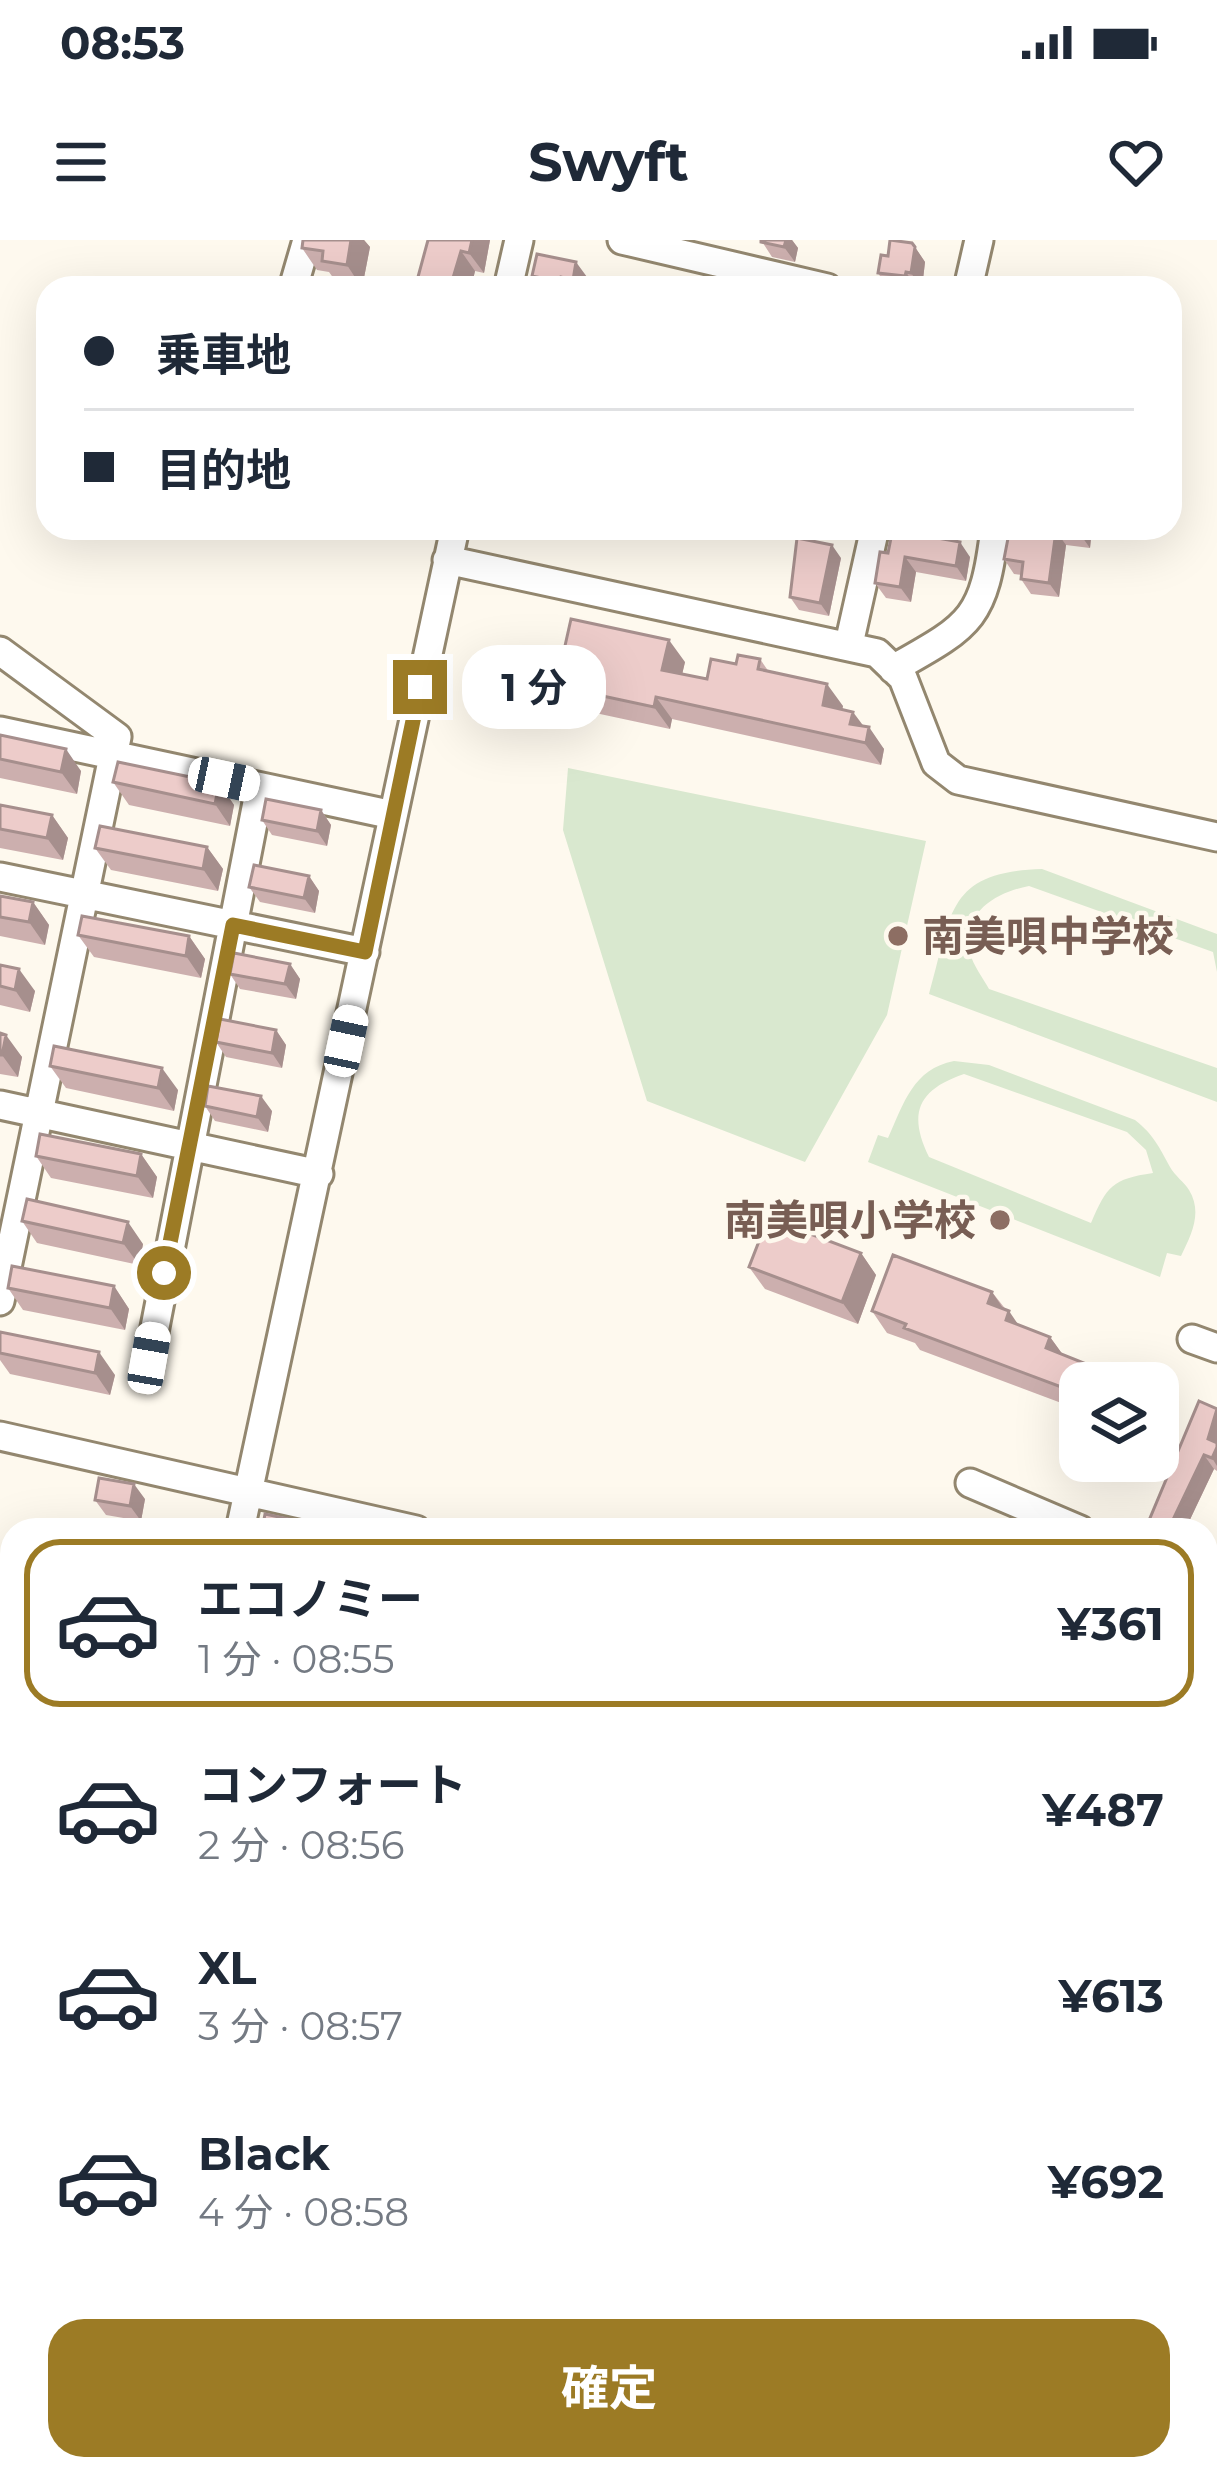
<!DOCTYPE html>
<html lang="ja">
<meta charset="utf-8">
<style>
:root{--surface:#fff;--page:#f2f2f3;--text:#1f2937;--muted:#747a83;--line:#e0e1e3;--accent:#9c7b25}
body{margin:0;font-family:Montserrat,"Noto Sans JP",sans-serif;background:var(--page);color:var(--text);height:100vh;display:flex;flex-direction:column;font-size:45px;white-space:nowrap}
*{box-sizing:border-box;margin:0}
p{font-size:39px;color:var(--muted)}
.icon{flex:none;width:66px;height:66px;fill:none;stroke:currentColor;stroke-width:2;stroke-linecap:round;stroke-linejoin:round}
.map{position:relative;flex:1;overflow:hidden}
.details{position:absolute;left:0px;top:1278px;width:1218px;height:963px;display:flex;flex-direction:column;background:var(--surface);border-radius:36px 36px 0 0;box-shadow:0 12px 48px #0002}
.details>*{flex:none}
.banner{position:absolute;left:36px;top:36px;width:1146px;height:264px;border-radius:36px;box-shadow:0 12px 48px #0002;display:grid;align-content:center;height:264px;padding:0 48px;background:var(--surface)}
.controls{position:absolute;left:1059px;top:1122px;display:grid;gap:24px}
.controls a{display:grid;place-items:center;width:120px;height:120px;border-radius:24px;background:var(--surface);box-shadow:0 12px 48px #0002;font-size:60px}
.end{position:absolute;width:54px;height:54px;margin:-27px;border:15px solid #9c7b25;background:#fff;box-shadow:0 0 0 6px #fff}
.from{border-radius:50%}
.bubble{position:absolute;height:84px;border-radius:36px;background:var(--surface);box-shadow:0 12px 48px #0002;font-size:39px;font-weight:700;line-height:84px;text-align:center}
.car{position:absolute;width:36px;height:72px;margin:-36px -18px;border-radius:15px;box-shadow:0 0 9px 3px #0007;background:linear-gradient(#fff 24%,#345 0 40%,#fff 0 76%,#345 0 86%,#fff 0)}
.banner b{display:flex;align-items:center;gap:42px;height:114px;font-size:45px}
.banner b+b{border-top:3px solid var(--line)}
.banner i{width:30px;height:30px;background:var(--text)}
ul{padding:21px 0 0;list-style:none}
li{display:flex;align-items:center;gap:36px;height:168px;margin:0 24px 18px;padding:0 24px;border:6px solid transparent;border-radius:36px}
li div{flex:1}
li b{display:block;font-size:45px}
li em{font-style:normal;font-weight:700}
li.selected{border-color:var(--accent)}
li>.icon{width:108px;height:108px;stroke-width:1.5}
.cta{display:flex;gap:24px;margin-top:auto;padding:24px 48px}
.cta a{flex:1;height:138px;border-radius:36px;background:var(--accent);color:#fff;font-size:48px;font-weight:700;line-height:138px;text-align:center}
.status{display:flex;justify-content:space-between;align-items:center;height:84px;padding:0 60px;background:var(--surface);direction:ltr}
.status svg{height:33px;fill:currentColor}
header{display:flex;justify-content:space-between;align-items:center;height:156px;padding:0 48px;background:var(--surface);font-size:54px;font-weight:700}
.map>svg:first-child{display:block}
.green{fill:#d9e8cf;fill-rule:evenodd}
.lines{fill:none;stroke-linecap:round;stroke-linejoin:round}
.stream{stroke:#a9cbde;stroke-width:6}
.minor-casing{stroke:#93876f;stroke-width:33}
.minor{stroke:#fff;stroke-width:27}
.wall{fill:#ccafae}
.shaded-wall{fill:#a68f8d}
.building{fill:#edccca;stroke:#a68f8d;stroke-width:3}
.route{stroke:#9c7b25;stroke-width:15}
.education-dot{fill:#8d6e63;stroke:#fef9ee;stroke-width:4.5}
.labels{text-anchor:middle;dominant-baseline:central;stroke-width:9;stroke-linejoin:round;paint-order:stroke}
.education-label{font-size:42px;font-weight:bold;fill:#785e54;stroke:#fef9ee;text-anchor:start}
</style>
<div class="status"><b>08:53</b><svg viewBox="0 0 49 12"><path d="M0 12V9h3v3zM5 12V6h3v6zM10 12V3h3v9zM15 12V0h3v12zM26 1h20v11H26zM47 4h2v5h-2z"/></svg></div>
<header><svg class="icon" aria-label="menu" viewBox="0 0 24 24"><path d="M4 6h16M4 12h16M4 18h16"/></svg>Swyft<svg class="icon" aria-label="heart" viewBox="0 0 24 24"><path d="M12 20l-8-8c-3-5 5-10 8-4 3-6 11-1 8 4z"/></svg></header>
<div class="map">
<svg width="1217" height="2239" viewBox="0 0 1217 2239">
<rect width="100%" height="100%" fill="#fef9ee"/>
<path class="green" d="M568,528L926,601L887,775L805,922L647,861L563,590Z
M1042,629L1217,694V732L1213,712L1029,646C997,652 960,673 970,713C973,725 983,738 989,749L1217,828V862L929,754C952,675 945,632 1042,629Z
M954,821L989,825L1135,880C1154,895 1159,907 1170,927C1175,936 1184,942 1189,950C1203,973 1191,995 1181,1016L1167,1013L1160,1037L868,922L878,895L888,898C904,863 913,829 954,821ZM964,834L1127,892L1146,910L1153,933C1112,939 1107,946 1091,983L929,917C908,874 917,850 964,834Z"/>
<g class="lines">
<path class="stream" d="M0,1676L12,1679
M374,2239V2229"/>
<defs>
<path id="minor" d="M622,0L827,48
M293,48L307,0
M508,48L519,0
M968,48L979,0
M447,320L877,413L903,438L936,523L958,540L1217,597
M849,404L875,288
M0,411L117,497L0,1061
M893,429C971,385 984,380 995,288
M0,491L393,575
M0,637L365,712
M0,865L319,934
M1192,1099L1217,1108
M149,1118L260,547
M0,1196L416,1290
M970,1243L1080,1290
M240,1290L455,288
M1206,1344L1217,1349
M1206,1408L1217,1391
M1206,1802L1217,1774
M1206,2035L1217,2006
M1117,2229L1144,2239
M50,2239L52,2229"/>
</defs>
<use href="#minor" class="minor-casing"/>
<use href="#minor" class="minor"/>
</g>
<path class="wall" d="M303,0H364L370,7L362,48L337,43L329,32L317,30L302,8Z
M428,0H490L484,33L475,31L471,48H415Z
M761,0H792L798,8L795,22L772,17Z
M912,3L925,22L922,48H888L878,33L888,16Z
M532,36L587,37L584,48H541Z
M893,288H930L928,296L970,317L966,341L916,332L911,362L886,358L875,343L888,313Z
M1010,288H1092L1090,308L1066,305L1059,357L1031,354L1021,339L1022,335L1014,334L1004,319Z
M841,318L829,376L799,370L790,357Z
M760,419L769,432L843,466L842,469L863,486L884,509L881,525L672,479L670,489L572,468L556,446L685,422L682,434L707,439L736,424Z
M0,495L81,531L77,554L0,538Z
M113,542L219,543L234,565L230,586L129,565Z
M0,565L52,575L68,598L63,620L0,608Z
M321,570L331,585L327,606L272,595L262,580Z
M207,607L223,629L218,651L111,630L95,608Z
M309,636L319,651L315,673L260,662L249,647Z
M0,656L33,662L49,685L45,705L0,696Z
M78,695L189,696L205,719L201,738L94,717Z
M290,724L300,739L296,759L240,749L230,734Z
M0,725L35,751L30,772L0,765Z
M276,790L286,805L282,828L226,817L216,802Z
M0,793L22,817L18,837L0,834Z
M50,826L178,850L174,871L66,848Z
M205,866L272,871L268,892L215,881Z
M141,914L157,937L153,958L51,938L36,916Z
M22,981L143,1004L139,1025L37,1003Z
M861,1013L876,1035L858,1084L765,1049L749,1027Z
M114,1046L129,1069L125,1090L23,1070L8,1048Z
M992,1052L1018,1085L1050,1097L1063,1115L1094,1127L1106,1143H1080V1170L920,1110L915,1103L887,1093L872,1071Z
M0,1092L115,1135L110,1155L10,1134L0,1120Z
M1217,1169V1231L1214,1229L1185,1290H1145Z
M145,1259L141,1281L106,1275L95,1260Z
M1206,1841L1217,1845V1879L1206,1875Z
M1217,2066V2115L1206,2111V2072L1214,2075Z"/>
<path class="shaded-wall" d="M351,0H364L370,7L362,48L347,25Z
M472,0H490L484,33L469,13Z
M786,0H792L798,8L795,22L784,7Z
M915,7L925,22L922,48L911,33Z
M461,11L475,31L471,48H450Z
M576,22L587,37L584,48H578L573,40Z
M906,32L916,47V48H913L905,36Z
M916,288H930L925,309L915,294Z
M1080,288H1092L1090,308L1080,294Z
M1056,291L1066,305L1059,357L1049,343Z
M960,302L970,317L966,341L956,326Z
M832,305L841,318L829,376L820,363Z
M905,317L916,332L911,362L900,347Z
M669,400L685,422L678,452L662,430Z
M827,444L843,466L838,487L823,465Z
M656,457L672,479L670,489L654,467Z
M853,472L868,492L869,487L884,509L881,525L850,484Z
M66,509L81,531L77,554L61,532Z
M219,543L234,565L230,586L215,564Z
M321,570L331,585L327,606L317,591Z
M52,575L68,598L63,620L47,598Z
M207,607L223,629L218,651L203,629Z
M309,636L319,651L315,673L304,658Z
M33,662L49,685L45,705L29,682Z
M189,696L205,719L201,738L186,716Z
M290,724L300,739L296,759L285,744Z
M19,729L35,751L30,772L15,750Z
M276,790L286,805L282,828L272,813Z
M6,795L22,817L18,837L2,815Z
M162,828L178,850L174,871L158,848Z
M261,856L272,871L268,892L257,877Z
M141,914L157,937L153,958L137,936Z
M128,982L143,1004L139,1025L123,1003Z
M861,1013L876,1035L858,1084L842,1062Z
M114,1046L129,1069L125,1090L110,1068Z
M992,1052L1007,1074L988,1063Z
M1009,1071L1024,1093L1006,1080Z
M1050,1097L1066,1119L1046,1108Z
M99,1112L115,1135L110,1155L95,1133Z
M1094,1127L1106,1143H1088Z
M1075,1143L1080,1150V1163L1072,1151Z
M1217,1169V1226L1212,1218L1208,1199Z
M1204,1215L1214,1229L1185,1290H1170L1169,1288Z
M134,1244L145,1259L141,1281L130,1266Z
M1214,1496L1217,1501L1214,1517L1208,1510Z
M89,2229H92L99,2239H87Z"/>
<path class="building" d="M303,0H351L347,25L322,21L323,11L302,8Z
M428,0H472L469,13L461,11L450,48H415Z
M761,0H786L784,7L761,2Z
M890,0L912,3L915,7L911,33L906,32L905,36L878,33L881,15L888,16Z
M537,14L576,22L573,40L561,37L560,42L532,36Z
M893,288H916L915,294L960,302L956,326L905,317L900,347L875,343L880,312L888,313Z
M1010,288H1080V294L1056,291L1049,343L1021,339L1023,322L1004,319Z
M797,298L832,305L820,363L790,357Z
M571,379L669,400L662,430L707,439L711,419L736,424L738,415L760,419L758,429L827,444L823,465L853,472L850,484L869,487L866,503L656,457L654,467L556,446Z
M0,495L66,509L61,532L0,519Z
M118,522L219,543L215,564L113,542Z
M266,559L321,570L317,591L262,580Z
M0,565L52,575L47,598L0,589Z
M100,586L207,607L203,629L95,608Z
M254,625L309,636L304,658L249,647Z
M0,656L33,662L29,682L0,677Z
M82,676L189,696L186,716L78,695Z
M234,713L290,724L285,744L230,734Z
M0,725L19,729L15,750L0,746Z
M220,779L276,790L272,813L216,802Z
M0,793L6,795L2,815H0Z
M54,806L162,828L158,848L50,826Z
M208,846L261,856L257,877L205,866Z
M40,894L141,914L137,936L36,916Z
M27,959L128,982L123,1003L22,981Z
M768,978L861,1013L842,1062L749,1027Z
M893,1015L992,1052L988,1063L1009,1071L1006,1080L1050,1097L1046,1108L1094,1127L1088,1143H1080V1145L1075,1143L1072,1151L904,1088L906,1084L872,1071Z
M12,1026L114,1046L110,1068L8,1048Z
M0,1092L99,1112L95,1133L0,1113Z
M1199,1161L1217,1169L1208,1199L1217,1203V1207L1212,1218L1204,1215L1169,1288L1163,1286L1162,1290H1145Z
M99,1238L134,1244L130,1266L95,1260Z
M265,1274L340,1290H262Z
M1206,1493L1214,1496L1208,1510L1206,1509Z
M1206,1841L1217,1845V1869L1206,1865Z
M1217,2066V2101L1216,2103L1206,2100V2072L1214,2075Z
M70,2229H89L87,2239H68Z
M1056,2229H1069L1084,2235L1082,2239H1052Z"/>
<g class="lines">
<path class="route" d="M164,1033L233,685L365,712L420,447"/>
</g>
<g class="education-dot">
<circle cx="898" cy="696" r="12"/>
<circle cx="1000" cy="980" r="12"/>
</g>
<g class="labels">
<g class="education-label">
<text x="922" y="696">南美唄中学校</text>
<text x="976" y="980" text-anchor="end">南美唄小学校</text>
</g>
</g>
</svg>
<div class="controls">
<a><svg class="icon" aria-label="layers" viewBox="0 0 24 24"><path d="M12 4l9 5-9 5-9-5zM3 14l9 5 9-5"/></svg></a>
</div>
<i class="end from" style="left:164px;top:1033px"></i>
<i class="end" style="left:420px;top:447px"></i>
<div class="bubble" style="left:462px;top:405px;width:144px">1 分</div>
<i class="car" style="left:224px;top:539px;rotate:102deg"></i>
<i class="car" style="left:346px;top:801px;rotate:12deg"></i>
<i class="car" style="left:149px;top:1118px;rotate:10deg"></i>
<div class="banner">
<b><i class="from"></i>乗車地</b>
<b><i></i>目的地</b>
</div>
<section class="details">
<ul>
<li class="selected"><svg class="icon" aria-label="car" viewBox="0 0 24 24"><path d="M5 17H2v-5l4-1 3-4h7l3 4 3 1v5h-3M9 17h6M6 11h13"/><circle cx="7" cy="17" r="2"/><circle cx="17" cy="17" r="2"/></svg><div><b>エコノミー</b><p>1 分 · 08:55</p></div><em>¥361</em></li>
<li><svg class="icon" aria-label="car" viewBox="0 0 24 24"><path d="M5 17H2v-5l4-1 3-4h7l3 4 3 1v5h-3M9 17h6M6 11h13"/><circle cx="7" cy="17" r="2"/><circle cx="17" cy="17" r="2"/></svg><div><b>コンフォート</b><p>2 分 · 08:56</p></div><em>¥487</em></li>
<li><svg class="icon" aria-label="car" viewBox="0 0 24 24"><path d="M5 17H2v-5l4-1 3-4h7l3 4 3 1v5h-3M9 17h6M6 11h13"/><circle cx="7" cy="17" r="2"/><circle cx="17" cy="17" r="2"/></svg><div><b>XL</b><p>3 分 · 08:57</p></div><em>¥613</em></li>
<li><svg class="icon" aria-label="car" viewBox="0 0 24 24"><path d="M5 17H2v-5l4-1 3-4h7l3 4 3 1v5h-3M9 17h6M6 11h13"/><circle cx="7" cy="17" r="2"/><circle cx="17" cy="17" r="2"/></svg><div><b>Black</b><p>4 分 · 08:58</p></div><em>¥692</em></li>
</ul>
<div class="cta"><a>確定</a></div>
</section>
</div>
